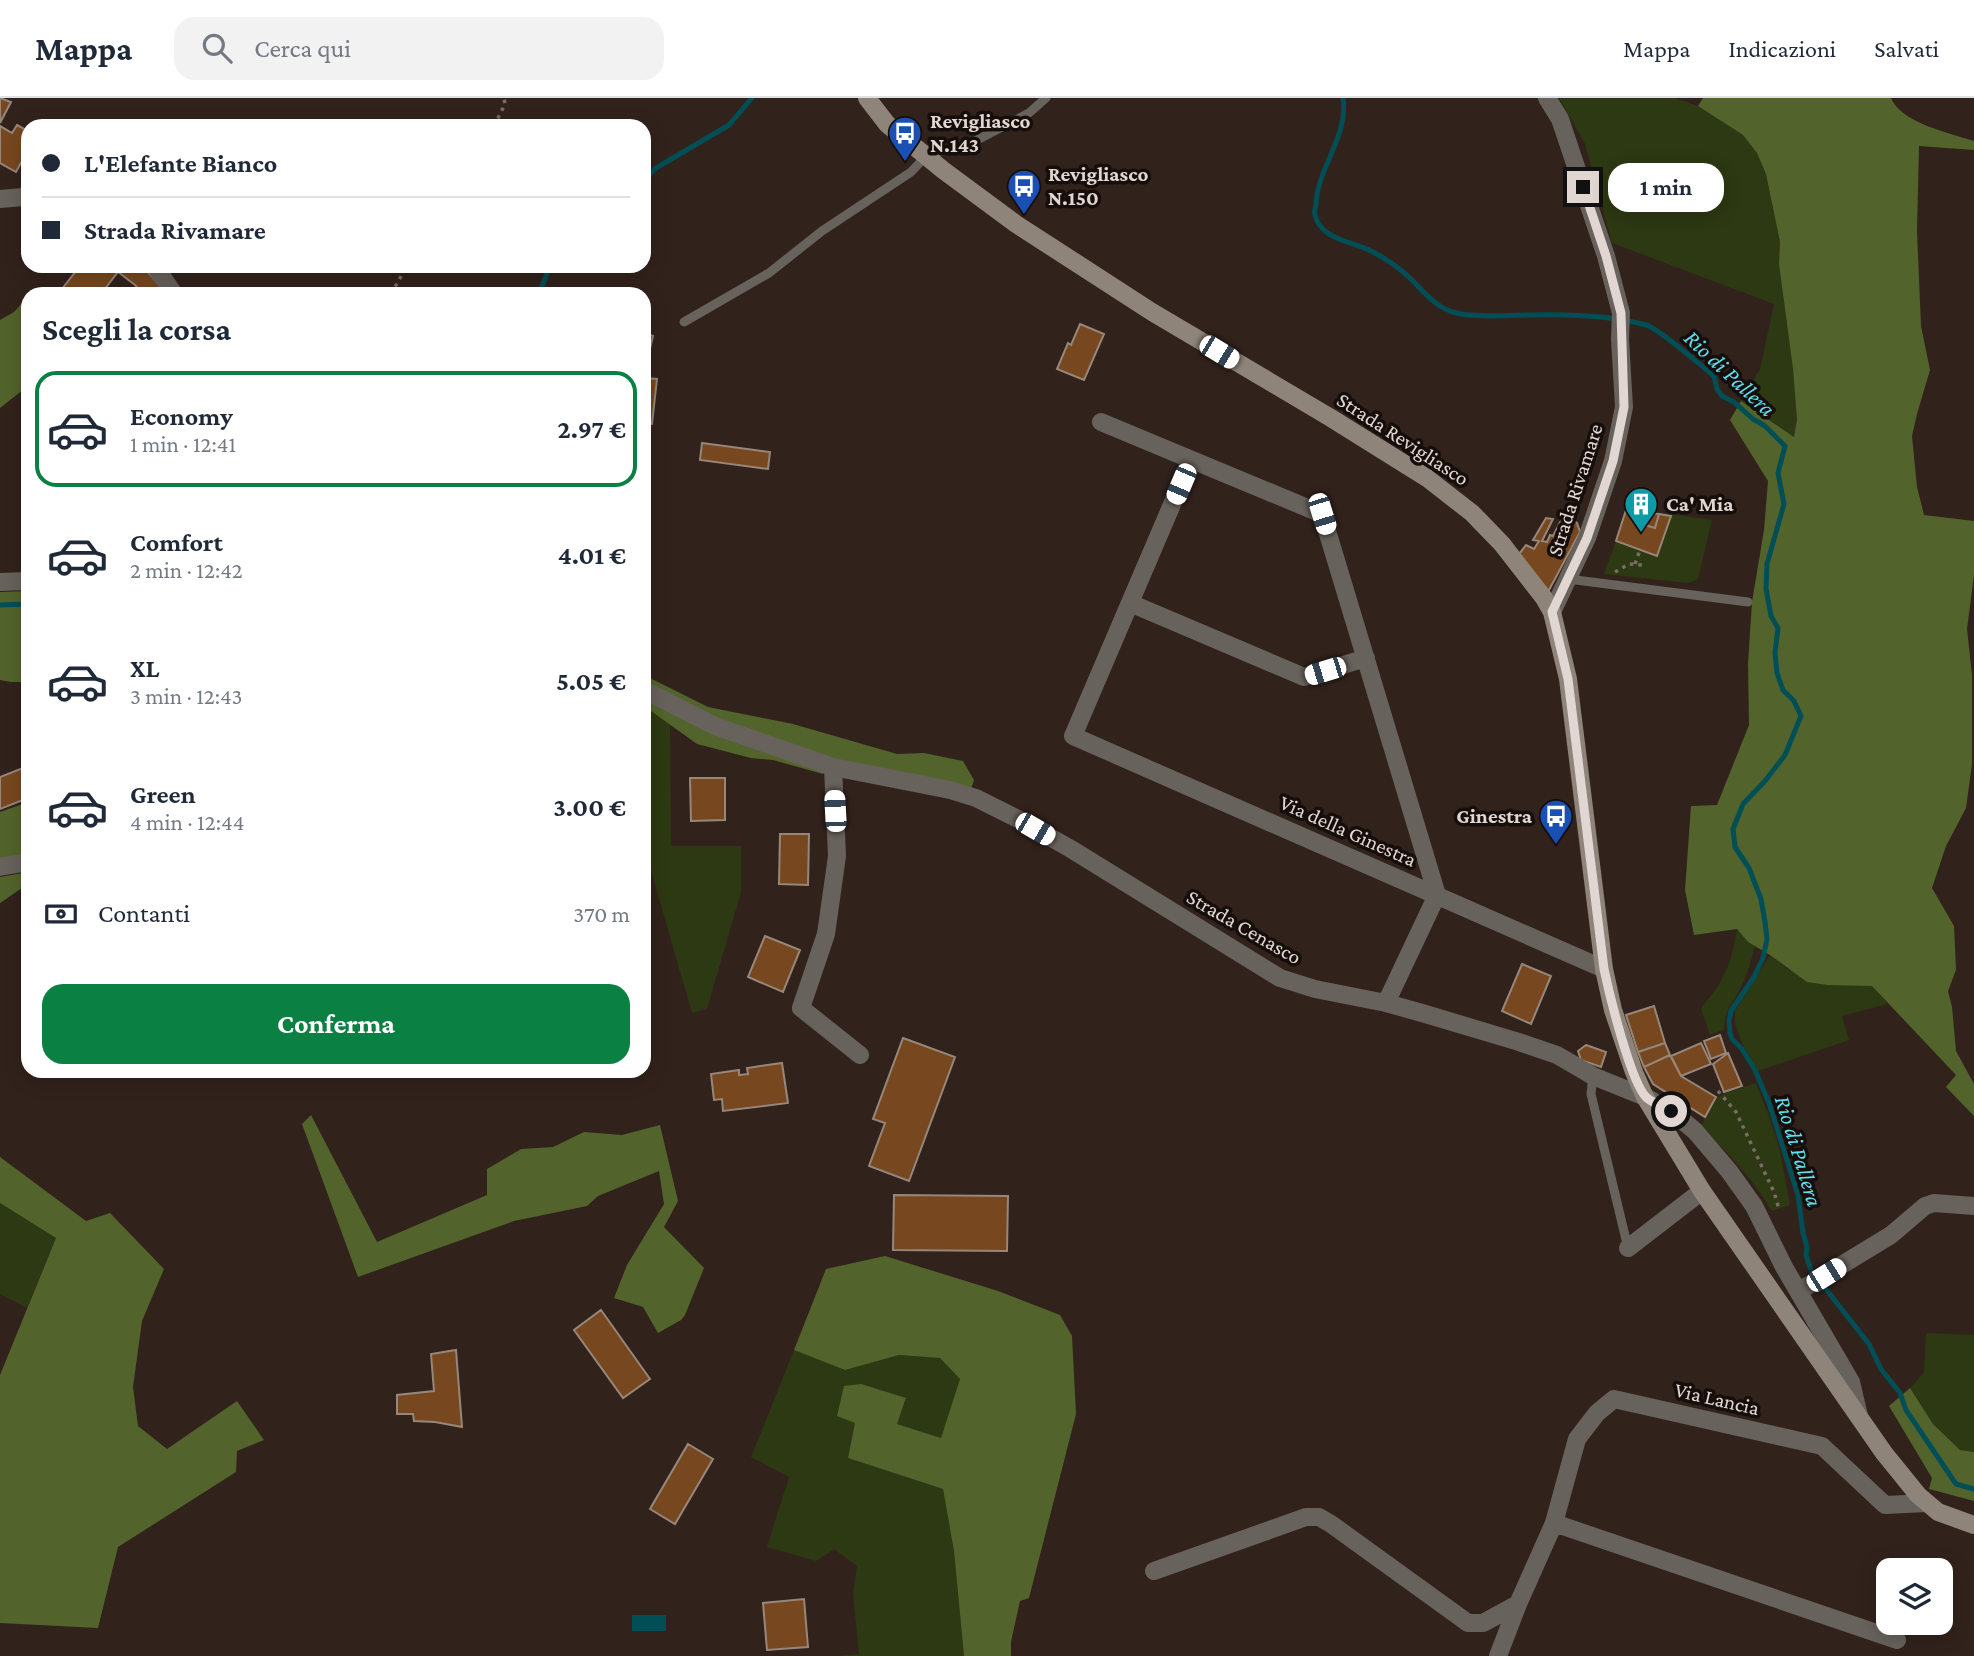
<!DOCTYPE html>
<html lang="it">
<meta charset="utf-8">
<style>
:root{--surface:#fff;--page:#f2f2f3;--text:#1f2937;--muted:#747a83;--line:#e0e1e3;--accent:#0b8043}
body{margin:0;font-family:"Crimson Pro",serif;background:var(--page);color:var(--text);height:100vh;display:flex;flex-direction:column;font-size:26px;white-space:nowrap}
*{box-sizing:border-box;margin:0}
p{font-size:23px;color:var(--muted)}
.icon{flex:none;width:38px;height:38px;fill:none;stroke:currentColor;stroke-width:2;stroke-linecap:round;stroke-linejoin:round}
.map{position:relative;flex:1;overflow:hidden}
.details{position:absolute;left:21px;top:189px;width:630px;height:791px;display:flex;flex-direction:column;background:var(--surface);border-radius:21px;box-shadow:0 4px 18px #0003}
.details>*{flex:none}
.guide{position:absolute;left:21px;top:21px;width:630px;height:154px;border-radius:21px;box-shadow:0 4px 18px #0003;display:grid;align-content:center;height:154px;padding:0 21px;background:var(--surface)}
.controls{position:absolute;left:1876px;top:1460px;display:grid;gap:14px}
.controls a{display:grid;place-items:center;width:77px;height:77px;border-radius:14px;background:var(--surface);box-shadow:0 4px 18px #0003;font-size:35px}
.end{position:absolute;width:32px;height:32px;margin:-16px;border:9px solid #e1d6d2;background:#111;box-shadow:0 0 0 4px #111}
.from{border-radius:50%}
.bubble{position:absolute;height:49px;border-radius:21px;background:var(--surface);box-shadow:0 4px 18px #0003;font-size:23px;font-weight:700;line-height:49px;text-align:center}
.car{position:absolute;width:21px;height:42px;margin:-21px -10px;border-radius:9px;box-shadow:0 0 5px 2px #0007;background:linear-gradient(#fff 24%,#345 0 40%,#fff 0 76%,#345 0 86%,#fff 0)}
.guide b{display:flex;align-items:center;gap:24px;height:66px;font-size:26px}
.guide b+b{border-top:2px solid var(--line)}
.guide i{width:18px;height:18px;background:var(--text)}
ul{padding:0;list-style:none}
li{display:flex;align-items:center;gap:21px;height:116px;margin:0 14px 10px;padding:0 7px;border:4px solid transparent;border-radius:21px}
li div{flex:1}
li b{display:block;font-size:26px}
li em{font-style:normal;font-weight:700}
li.selected{border-color:var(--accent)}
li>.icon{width:63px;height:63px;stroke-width:1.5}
h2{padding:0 21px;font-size:32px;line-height:84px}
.pay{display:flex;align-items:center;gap:18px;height:77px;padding:0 21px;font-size:26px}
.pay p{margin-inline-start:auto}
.primary-button{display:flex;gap:14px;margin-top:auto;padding:14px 21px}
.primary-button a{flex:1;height:80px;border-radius:21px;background:var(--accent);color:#fff;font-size:28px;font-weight:700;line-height:80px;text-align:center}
header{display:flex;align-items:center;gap:42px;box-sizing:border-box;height:98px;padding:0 35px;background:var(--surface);border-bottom:2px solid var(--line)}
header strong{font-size:33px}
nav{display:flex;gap:38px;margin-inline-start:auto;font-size:24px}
.search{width:490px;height:63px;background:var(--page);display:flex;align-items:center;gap:18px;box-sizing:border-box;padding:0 24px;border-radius:21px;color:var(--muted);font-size:26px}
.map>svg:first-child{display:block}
.green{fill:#2d3912}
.forest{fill:#52642b}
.water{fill:#004f57}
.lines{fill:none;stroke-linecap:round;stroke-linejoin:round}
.stream{stroke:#004f57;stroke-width:5}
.building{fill:#77481f;stroke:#97867a;stroke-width:2}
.path{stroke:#796b66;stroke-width:3.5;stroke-dasharray:3.5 5;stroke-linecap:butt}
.lane{stroke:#68625c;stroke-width:9}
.street{stroke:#68625c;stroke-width:18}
.secondary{stroke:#8e847a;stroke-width:18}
.route{stroke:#e1d6d2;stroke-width:9}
.labels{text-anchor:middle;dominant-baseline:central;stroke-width:7;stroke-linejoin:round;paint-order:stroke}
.poi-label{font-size:21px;font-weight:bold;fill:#e1d6d2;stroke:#150e0b;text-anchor:start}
.street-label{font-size:21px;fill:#e1d6d2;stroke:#150e0b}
.water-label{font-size:23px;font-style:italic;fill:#5fdff0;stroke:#150e0b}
</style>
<header>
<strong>Mappa</strong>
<div class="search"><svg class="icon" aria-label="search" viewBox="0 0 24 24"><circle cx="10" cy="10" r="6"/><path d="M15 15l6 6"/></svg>Cerca qui</div>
<nav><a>Mappa</a><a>Indicazioni</a><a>Salvati</a></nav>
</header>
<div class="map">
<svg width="1974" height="1558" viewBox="0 0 1974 1558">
<rect width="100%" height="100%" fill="#32221c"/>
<path class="green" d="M1559,0H1675L1698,8L1743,37L1757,55L1766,76L1780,144L1779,166L1793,271L1797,322L1794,340L1741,303L1760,271L1774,206L1612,145L1585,46Z
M1671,416L1712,422L1698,481L1689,485L1604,476L1616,443L1657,458Z
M644,608L670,625L671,748H741V794L707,911L692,915L644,749Z
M1737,831L1748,844L1755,848C1751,864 1746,880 1738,895C1729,911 1726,911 1724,931L1710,937L1701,910C1725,882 1731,867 1737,831Z
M1770,857L1788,871L1872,887L1888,906L1842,918L1849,942L1758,973L1742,945L1735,926V913Z
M1756,985L1770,1021L1780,1053L1790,1107L1772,1113C1753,1082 1728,1053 1700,1030L1717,1000L1725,995Z
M0,1105L56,1140L27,1210L0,1196Z
M1926,1235L1974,1237V1354L1960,1352L1933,1326L1910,1290L1924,1274Z
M794,1252L845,1272L899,1257L940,1260L961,1281L941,1340L897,1326L906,1301L855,1325L848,1360L943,1391L954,1453L964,1558H839L859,1556L853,1495L857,1468L834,1451L816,1463L767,1449L789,1379L751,1359Z"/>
<path class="forest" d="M1703,0H1891C1901,25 1950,35 1974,43V52L1919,48L1917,133L1921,228L1930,272L1917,316L1912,338L1917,389L1924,417L1974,423V477L1967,531L1972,577V666L1966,710L1946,748L1932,790L1954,828L1956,872L1948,893L1952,909L1956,953L1974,986V1018L1946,989L1956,977L1872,888L1828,887L1807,884L1770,857L1748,844L1737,831L1694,837L1685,792L1691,708L1717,707L1749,627L1748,566L1752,504L1764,432L1768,383L1730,322L1741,303L1794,339L1797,322L1793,271L1779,166L1780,144L1766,76L1757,55L1743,37L1698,8Z
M23,204L28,208V288L0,310V222L14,214Z
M28,493V584H11L0,582V494Z
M644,577L708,609L793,626L897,656L924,655L963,663L974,682L971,691L834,662L715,623L644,586Z
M644,597L826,670L823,676L773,662L751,660L697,646L644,608Z
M28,704V757L0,762V714Z
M28,774V786L0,805V779Z
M311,1017L377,1144L487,1097V1071L521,1051L553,1049L584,1034L622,1037L660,1027L678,1103L664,1129L704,1170L685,1217L681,1222L658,1235L643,1209L614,1200L627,1167L664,1106L659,1073L598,1098L587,1108L514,1123L358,1179L302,1026Z
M0,1059L86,1123L110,1115L164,1171L142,1223L133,1289L138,1328L167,1351L237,1303L264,1342L237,1353L236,1374L118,1449L98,1530L0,1525V1277L56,1140L0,1105Z
M885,1158L998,1193L1060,1217L1072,1238L1076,1316L1029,1500L1020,1503L1011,1544V1558H964L954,1453L943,1391L848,1360L855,1325L837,1318L844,1288L861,1286L906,1300L897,1326L941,1340L960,1281L940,1260L899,1257L845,1272L794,1252L826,1171Z
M1910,1290L1933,1326L1960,1352L1974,1354V1403L1929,1391L1932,1380L1889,1308Z"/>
<path class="water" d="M632,1517H666V1533H632Z"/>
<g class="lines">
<path class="stream" d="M1343,0C1349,38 1317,70 1316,107C1315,110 1314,114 1315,117C1321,142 1352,143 1371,153C1385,160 1398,169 1410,180C1424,194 1436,210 1456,215C1478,220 1507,217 1530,217C1569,216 1609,217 1646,227C1660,231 1700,267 1714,278L1717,291L1722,298L1734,304L1753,321L1765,328L1785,348L1778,375L1784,406L1767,466L1766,491L1771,518L1778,530L1775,555L1777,575L1783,592L1794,603L1801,618L1785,657L1765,683L1743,706L1733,731L1735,749L1749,770L1761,801L1765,824L1767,841L1763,860L1754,879L1731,913L1729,923L1730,935L1732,941L1742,951L1755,972L1769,1005L1798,1097L1803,1135L1807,1149L1806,1157L1811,1172L1869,1246L1881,1271L1900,1295L1906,1312L1956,1386L1974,1391
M644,82L656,70L729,27L752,0
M539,196L550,168
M0,507L28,506"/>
</g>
<path class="building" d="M0,0L11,4L0,25Z
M17,27L28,33V52L16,74L0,65V28L12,35Z
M80,168H84L92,174L97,168H144L147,173L167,196H143L135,187L118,174L101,196H58Z
M1080,226L1104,236L1084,282L1057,271L1068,245L1071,247Z
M644,235L653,238L649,255L644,254Z
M644,280L657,281L652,326L644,325Z
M702,345L770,354L768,371L700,362Z
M1626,412L1641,414L1638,425L1655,430L1659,416L1671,418L1657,458L1616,443Z
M1641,414L1659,416L1655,430L1638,425Z
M1564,417L1577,425L1580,434L1549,492L1542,493L1516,460L1526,447L1534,451L1539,443L1533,442L1546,420L1553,421L1542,443L1547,444L1550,437L1553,438Z
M28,668V700L0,711V679Z
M690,680H725V722L691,723Z
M780,736H809L808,787L779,786Z
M765,838L800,852L783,894L748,879Z
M1522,866L1551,878L1531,926L1502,913Z
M1654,908L1665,945L1638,954L1626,917Z
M1720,937L1726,955L1711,961L1704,943Z
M903,940L955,959L909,1083L869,1068L885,1025L873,1021Z
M1665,945L1670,957L1644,969L1638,954Z
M1701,945L1711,966L1681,978L1671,958Z
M1586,947L1606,954L1601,969L1581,962L1578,953Z
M1728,955L1742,988L1724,994L1713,966Z
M1670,957L1681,978L1716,999L1705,1019L1653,986L1644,969Z
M782,965L788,1005L723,1013L722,1001L714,1002L711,976L739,972V977L748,976L747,970Z
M894,1097L1008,1098L1007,1153L893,1152Z
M601,1212L650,1281L623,1300L574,1232Z
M456,1252L462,1329L435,1324L414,1323L413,1316H397V1297L434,1293L431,1256Z
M688,1346L713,1361L675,1426L650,1411Z
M804,1501L808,1549L767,1552L763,1505Z"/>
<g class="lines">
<path class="path" d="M494,28L505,6L504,0
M391,196L407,168
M1635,466L1640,452
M1615,474L1629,466L1643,467
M1718,993L1736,1014L1774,1094L1779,1111"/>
<path class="lane" d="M684,224L769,175L822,133L911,74L926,58L977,42L1029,15L1046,0
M1568,481L1748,504
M1593,978L1591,996L1628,1150"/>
<path class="street" d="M1547,0L1560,21L1606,158L1621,215L1620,241L1624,309L1613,363L1587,440L1552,514
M0,101L23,99L28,96
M155,168L174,196
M1101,324L1322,416L1437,797L1386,905
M1191,362L1073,638L1604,871
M0,484L28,483
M1130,505L1304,579L1366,560
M644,592L715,628L833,669L950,692L976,700L1018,721L1071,751L1280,880L1315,891L1386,905L1422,915L1519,944L1557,957L1593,978L1645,999L1671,1013L1695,1033L1729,1073L1754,1108L1784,1169L1851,1284L1859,1318
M833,669L837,758L826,836L801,910L860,957
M0,769L28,764
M1628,1150L1702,1093
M1799,1193L1891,1137L1925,1108L1934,1105L1974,1108
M1154,1473L1306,1419H1319L1331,1426L1468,1525H1483L1518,1506
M1897,1542L1554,1425L1577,1341L1597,1315L1614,1301L1822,1348L1885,1407L1927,1405
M1498,1558L1518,1506L1554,1425"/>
<path class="secondary" d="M867,0L887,26L943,72L1016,126L1152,214L1331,320L1427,380L1472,415L1502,446L1544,500L1552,514L1568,581L1604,871L1613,912L1634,974L1645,999L1702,1093L1884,1355L1918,1397L1938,1414L1974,1427"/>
</g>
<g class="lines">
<path class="route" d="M1583,89L1606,158L1621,215L1624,309L1613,363L1587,440L1552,514L1568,581L1604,871C1609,895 1631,986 1647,1000C1653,1005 1663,1009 1671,1013"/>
</g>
<defs>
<symbol id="bus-pin" viewBox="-11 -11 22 30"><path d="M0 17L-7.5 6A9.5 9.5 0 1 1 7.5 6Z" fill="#1a4fb4" stroke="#150e0b"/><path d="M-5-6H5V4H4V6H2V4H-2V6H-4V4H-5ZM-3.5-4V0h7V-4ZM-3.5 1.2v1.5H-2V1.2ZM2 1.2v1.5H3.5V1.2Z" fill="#fff"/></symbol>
<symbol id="building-pin" viewBox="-11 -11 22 30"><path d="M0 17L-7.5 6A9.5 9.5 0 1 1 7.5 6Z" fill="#0f9aa8" stroke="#150e0b"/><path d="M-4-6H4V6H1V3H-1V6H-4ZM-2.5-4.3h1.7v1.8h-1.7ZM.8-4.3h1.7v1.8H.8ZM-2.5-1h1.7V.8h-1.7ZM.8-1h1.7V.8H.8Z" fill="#fff"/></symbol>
</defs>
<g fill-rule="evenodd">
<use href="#bus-pin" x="886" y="16" width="38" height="52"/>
<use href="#bus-pin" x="1005" y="69" width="38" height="52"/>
<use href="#building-pin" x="1622" y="387" width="38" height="52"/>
<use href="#bus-pin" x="1537" y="699" width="38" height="52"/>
</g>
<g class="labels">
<g class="poi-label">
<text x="930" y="23">Revigliasco<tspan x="930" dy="24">N.143</tspan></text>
<text x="1048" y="76">Revigliasco<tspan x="1048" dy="24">N.150</tspan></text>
<text x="1666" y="406">Ca' Mia</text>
<text x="1532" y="718" text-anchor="end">Ginestra</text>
</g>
<g class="street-label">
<text transform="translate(1403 341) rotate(33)">Strada Revigliasco</text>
<text transform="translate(1575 392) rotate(-72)">Strada Rivamare</text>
<text transform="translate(1348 733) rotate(24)">Via della Ginestra</text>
<text transform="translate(1244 829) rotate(30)">Strada Cenasco</text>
<text transform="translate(1717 1301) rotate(13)">Via Lancia</text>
</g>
<g class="water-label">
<text transform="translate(1730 275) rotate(43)">Rio di Pallera</text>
<text transform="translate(1799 1053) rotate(73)">Rio di Pallera</text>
</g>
</g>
</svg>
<div class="controls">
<a><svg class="icon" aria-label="layers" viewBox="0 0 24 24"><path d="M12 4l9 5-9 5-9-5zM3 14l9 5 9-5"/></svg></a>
</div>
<i class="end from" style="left:1671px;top:1013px"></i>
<i class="end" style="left:1583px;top:89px"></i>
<div class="bubble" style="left:1608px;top:65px;width:116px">1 min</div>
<i class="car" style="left:1219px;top:254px;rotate:121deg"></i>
<i class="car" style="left:1181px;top:386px;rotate:203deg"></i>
<i class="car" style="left:1322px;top:416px;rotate:163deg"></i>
<i class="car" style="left:1325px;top:573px;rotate:253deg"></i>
<i class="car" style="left:835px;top:713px;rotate:357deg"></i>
<i class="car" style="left:1035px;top:731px;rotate:120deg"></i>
<i class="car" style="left:1826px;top:1177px;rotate:58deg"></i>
<div class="guide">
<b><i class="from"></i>L'Elefante Bianco</b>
<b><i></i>Strada Rivamare</b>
</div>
<section class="details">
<h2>Scegli la corsa</h2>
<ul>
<li class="selected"><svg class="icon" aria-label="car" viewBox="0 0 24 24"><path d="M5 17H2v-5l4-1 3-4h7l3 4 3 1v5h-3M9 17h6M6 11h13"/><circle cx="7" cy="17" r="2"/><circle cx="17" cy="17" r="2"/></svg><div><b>Economy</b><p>1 min · 12:41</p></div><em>2.97 €</em></li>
<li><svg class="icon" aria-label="car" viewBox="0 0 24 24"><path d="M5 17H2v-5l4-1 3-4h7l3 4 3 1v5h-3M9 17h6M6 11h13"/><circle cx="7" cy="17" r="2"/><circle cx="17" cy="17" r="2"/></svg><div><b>Comfort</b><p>2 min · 12:42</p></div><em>4.01 €</em></li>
<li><svg class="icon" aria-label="car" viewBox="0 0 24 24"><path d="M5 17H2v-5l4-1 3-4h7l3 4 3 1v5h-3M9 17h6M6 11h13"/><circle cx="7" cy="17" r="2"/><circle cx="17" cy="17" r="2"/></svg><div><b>XL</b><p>3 min · 12:43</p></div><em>5.05 €</em></li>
<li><svg class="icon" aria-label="car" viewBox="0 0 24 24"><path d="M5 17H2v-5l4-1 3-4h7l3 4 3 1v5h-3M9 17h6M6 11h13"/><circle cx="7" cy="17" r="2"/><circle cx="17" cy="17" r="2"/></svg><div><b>Green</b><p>4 min · 12:44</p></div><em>3.00 €</em></li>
</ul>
<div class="pay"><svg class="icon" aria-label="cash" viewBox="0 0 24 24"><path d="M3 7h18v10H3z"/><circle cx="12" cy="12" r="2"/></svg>Contanti<p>370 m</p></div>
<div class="primary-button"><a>Conferma</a></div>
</section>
</div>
